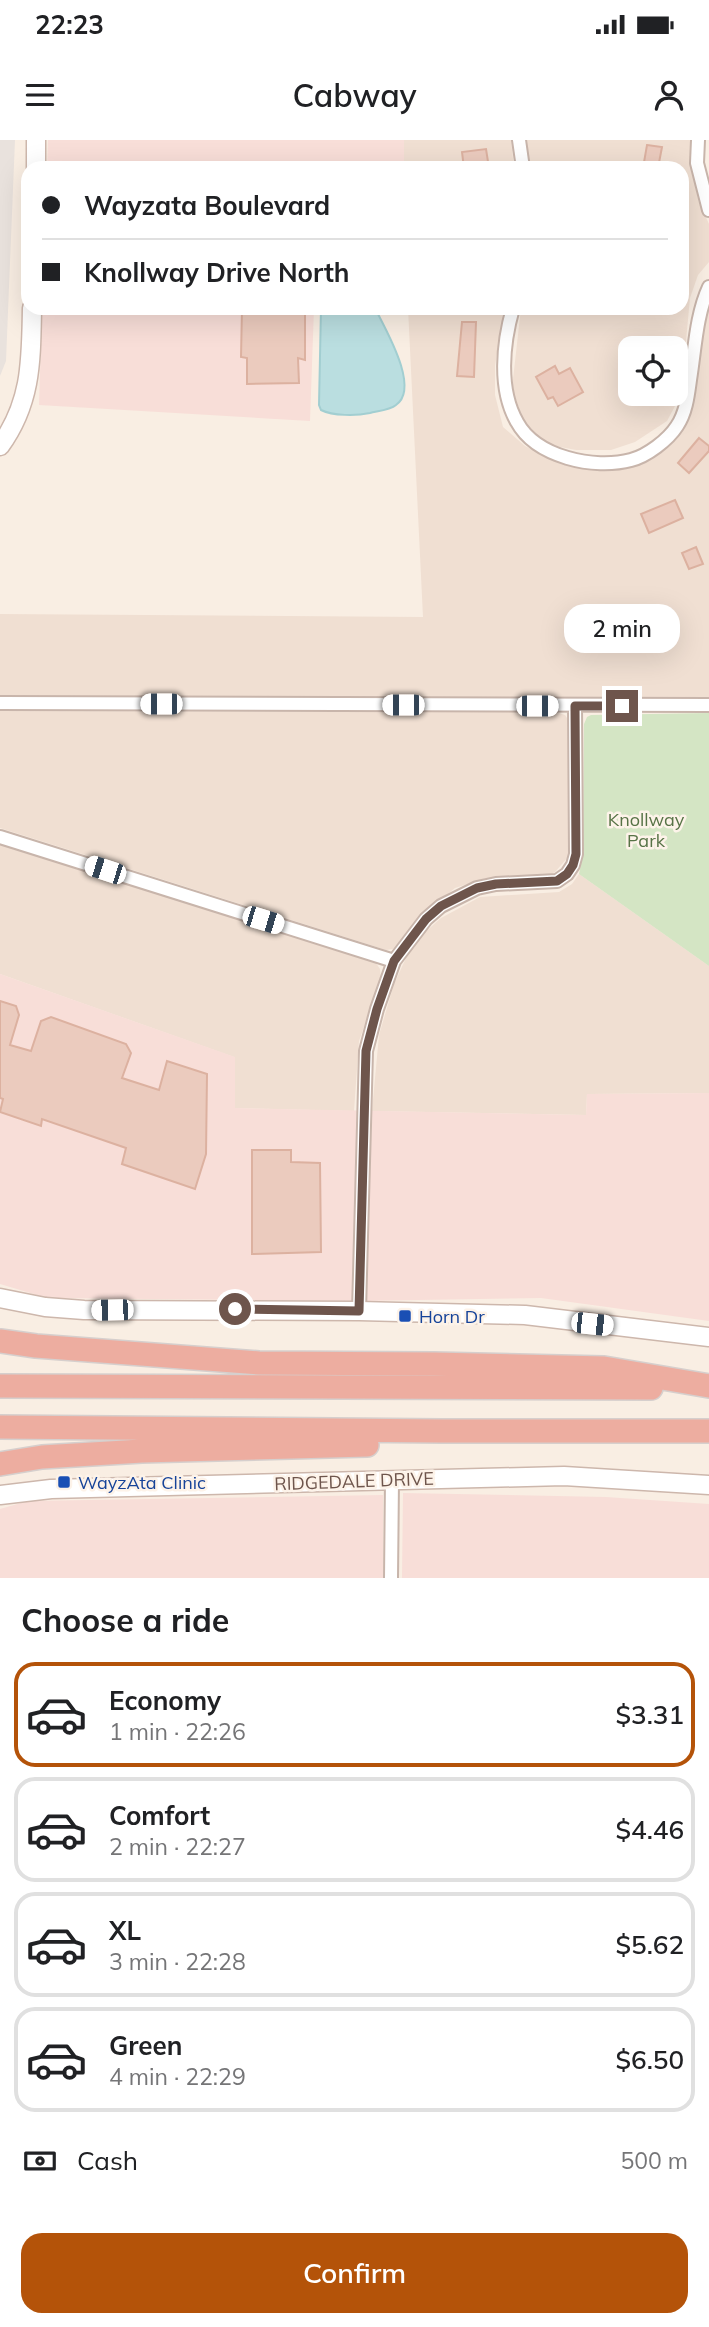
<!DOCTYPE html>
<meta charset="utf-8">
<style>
:root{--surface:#fff;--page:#f2f2f2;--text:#202124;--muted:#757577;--line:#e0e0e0;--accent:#b45309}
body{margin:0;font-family:Mulish,sans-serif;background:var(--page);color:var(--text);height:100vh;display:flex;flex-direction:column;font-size:26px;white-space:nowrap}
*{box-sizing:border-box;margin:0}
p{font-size:23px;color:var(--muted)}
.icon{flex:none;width:38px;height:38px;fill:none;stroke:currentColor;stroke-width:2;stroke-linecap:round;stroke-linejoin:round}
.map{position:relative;height:1438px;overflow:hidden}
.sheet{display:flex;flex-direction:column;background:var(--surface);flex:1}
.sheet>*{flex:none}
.top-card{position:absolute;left:21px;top:21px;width:668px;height:154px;border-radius:21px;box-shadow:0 7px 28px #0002;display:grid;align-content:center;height:154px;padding:0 21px;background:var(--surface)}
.tools{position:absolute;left:618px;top:196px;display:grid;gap:14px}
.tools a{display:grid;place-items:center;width:70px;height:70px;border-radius:14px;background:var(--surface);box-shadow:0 7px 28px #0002;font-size:35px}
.end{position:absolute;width:32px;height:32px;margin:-16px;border:9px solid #6e554c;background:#fff;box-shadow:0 0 0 4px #fff}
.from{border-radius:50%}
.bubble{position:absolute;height:49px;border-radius:21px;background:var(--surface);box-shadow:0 7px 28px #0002;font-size:23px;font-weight:600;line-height:49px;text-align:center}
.car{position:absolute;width:21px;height:42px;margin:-21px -10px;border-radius:9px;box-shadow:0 0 5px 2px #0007;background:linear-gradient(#fff 24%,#345 0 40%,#fff 0 76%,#345 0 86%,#fff 0)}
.top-card b{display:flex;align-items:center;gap:24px;height:66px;font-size:26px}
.top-card b+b{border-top:2px solid var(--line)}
.top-card i{width:18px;height:18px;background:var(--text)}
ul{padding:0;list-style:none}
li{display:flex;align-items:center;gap:21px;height:105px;margin:0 14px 10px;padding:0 7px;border:4px solid var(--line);border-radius:21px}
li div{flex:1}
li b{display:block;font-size:26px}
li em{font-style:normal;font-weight:600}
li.current{border-color:var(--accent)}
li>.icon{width:63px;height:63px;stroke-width:1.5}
h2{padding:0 21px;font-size:32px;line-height:84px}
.pay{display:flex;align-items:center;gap:18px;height:77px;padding:0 21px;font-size:26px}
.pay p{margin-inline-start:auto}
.primary-button{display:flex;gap:14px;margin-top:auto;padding:14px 21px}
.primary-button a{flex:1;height:80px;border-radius:21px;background:var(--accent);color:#fff;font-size:28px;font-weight:600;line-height:80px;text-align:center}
.status{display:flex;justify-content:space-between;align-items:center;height:49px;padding:0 35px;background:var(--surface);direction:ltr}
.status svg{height:19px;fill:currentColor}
header{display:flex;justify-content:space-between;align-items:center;height:91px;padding:0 21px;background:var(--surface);font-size:32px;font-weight:600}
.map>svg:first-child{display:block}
.residential{fill:#f0dfd2;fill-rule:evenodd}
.commercial{fill:#f8ded8}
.industrial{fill:#e9e2dd}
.green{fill:#d4e5c4}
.water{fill:#badee0;stroke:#a2ced1;stroke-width:2}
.building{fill:#ebcbbe;stroke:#dcb1a0;stroke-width:2}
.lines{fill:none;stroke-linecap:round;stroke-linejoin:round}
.street-casing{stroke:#c8b5ab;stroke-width:16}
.secondary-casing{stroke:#cdb7ac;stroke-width:21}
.highway-casing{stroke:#d6cfcd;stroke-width:26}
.street{stroke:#fff;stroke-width:12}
.secondary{stroke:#fff;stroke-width:18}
.highway{stroke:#edada0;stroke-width:23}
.route{stroke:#6e554c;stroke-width:9}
.transit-dot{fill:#1a4fb4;stroke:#fdf3e9;stroke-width:2.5}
.labels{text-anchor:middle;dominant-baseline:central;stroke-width:5;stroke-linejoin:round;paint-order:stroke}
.park-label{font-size:18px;fill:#577346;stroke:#fdf3e9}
.transit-label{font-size:18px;fill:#164399;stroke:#fdf3e9;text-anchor:start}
.street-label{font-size:18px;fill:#6e554c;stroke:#fdf3e9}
</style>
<div class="status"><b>22:23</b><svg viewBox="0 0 49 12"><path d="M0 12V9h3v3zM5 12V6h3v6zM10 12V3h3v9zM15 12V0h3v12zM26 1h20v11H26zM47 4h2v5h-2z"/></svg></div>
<header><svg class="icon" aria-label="menu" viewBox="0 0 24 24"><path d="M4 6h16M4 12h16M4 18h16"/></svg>Cabway<svg class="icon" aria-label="person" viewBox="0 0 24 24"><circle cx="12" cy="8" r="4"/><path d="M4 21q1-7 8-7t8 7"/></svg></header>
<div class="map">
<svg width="709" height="1438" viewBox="0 0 709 1438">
<rect width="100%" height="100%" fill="#f9eee3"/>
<path class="residential" d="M404,0H511L514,28H404Z
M526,0H690L691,28L699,63L709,84V122L698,135L690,158L681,255L667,281L635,302L611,310H576L550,305L530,290L522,277L512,248L521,168H682V28H529ZM630,208H676V254H630Z
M709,156V558L0,556V474L423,477L408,168H504L495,226V255L503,287L525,306L553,320L589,327L619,329L643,324L674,300L689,276Z
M0,571L556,572L565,575L569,581V716L555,732L547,736L486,738L455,748L421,776L393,809L386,810L0,688Z
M0,704L376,823L380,829L381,839L359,901L354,971L235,968L234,917L0,834Z
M579,734L709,826V953L587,954L586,975L372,971L379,895L394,844L413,803L441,778L480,757L559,752L572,744Z"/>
<path class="commercial" d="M48,0H404V28H47Z
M42,168H314L310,281L39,265Z
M0,834L235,917V968L586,975L587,954L709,953V1181L541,1158L356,1161L47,1158L0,1144Z
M403,1353L606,1357L709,1364V1438H402Z
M383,1355V1438H0V1369L28,1361Z"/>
<path class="industrial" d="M0,0H15L6,221L0,236Z"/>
<path class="green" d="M709,573V826L579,734L583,714L584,584L587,577L591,575Z"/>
<path class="water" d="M321,168H375C384,187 421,248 396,265C390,270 378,271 370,273C356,276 333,276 321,270L319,265Z"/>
<path class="building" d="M647,5L662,7L658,28H643Z
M486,9L489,28H464L462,12Z
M242,168H305V220L298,218L299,243L247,244V218L241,217Z
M462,182H476L474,237L457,236Z
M555,226L559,234L570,228L583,252L558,266L553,257L548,259L536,237Z
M699,298L709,306V311L689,333L678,323Z
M675,360L683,378L649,393L641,374Z
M696,407L703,424L689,429L682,413Z
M0,861L16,866L19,875L10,905L31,911L41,881L51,877L126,904L131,913L122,938L159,950L167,921L207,934L206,1014L195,1049L122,1024L126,1008L42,979L41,986L0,972L3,959L0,958Z
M252,1010H291V1022L320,1023L321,1112L252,1114Z"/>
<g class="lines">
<defs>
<path id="street" d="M519,0L523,28
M698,0L697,23L709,70
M513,168C503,203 498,249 517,282C536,317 594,330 631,320C647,316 668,300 677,286C686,273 688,255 690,240C695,209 696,175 709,147
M0,563L709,565
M0,697L394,821
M359,1171L366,911L377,869L394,821L426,779L441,766L477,748L496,744L557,741L567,734L573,725L576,714L575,566
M391,1438L392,1340"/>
<path id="secondary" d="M36,28V0
M0,306C32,262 31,220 32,168
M0,1158L45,1167L84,1170L359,1171L525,1175L709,1197
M0,1355L51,1349L564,1336L709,1345"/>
<path id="highway" d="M0,1201L36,1206L259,1223L434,1224L604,1228L709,1246
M0,1246L651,1248
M0,1287L442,1291H709
M0,1324L42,1317L142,1311L367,1305"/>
</defs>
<use href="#street" class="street-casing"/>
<use href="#secondary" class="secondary-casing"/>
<use href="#highway" class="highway-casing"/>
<use href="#street" class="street"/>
<use href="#secondary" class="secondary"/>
<use href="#highway" class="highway"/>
</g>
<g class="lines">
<path class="route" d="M235,1169L359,1171L366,911L377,869L394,821L426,779L441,766L477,748L496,744L557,741L567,734L573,725L576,714L575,566H622"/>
</g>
<g class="transit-dot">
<rect x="398" y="1169" width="14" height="14" rx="3.5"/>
<rect x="57" y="1335" width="14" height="14" rx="3.5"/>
</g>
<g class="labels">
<g class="park-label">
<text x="646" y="679">Knollway<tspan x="646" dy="21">Park</tspan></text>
</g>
<g class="transit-label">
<text x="419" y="1176">Horn Dr</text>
<text x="78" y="1342">WayzAta Clinic</text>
</g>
<g class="street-label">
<text transform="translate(354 1341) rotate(-2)">RIDGEDALE DRIVE</text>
</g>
</g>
</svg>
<div class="tools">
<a><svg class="icon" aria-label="locate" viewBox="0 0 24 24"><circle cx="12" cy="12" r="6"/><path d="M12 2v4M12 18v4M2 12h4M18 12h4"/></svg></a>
</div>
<i class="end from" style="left:235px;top:1169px"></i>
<i class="end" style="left:622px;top:566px"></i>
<div class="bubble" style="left:564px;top:464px;width:116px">2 min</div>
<i class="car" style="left:161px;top:564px;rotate:270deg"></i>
<i class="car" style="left:403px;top:565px;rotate:270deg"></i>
<i class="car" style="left:537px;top:566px;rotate:90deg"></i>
<i class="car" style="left:105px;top:730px;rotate:288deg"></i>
<i class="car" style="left:263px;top:780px;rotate:107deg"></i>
<i class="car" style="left:112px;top:1170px;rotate:269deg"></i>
<i class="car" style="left:592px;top:1184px;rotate:96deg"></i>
<div class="top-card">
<b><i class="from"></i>Wayzata Boulevard</b>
<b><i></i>Knollway Drive North</b>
</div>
</div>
<section class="sheet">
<h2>Choose a ride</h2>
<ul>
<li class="current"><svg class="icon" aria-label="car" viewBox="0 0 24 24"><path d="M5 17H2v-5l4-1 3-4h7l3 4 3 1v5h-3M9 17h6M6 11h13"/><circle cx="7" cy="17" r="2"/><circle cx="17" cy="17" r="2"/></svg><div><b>Economy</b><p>1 min · 22:26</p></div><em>$3.31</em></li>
<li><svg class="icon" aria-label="car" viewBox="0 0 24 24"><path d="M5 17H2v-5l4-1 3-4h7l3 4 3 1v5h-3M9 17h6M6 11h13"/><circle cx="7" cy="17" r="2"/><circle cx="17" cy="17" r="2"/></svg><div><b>Comfort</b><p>2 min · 22:27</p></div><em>$4.46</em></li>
<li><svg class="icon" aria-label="car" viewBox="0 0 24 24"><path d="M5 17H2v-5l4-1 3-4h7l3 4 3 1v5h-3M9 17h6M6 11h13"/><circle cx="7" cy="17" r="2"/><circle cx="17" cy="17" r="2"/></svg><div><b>XL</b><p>3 min · 22:28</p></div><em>$5.62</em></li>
<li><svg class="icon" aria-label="car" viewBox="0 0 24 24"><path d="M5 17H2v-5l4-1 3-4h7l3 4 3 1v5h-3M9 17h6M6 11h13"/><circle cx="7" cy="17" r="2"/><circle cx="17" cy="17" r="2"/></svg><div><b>Green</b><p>4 min · 22:29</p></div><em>$6.50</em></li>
</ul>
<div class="pay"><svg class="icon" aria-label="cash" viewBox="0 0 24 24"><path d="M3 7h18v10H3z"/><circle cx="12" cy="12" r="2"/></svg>Cash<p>500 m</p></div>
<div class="primary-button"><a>Confirm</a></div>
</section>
